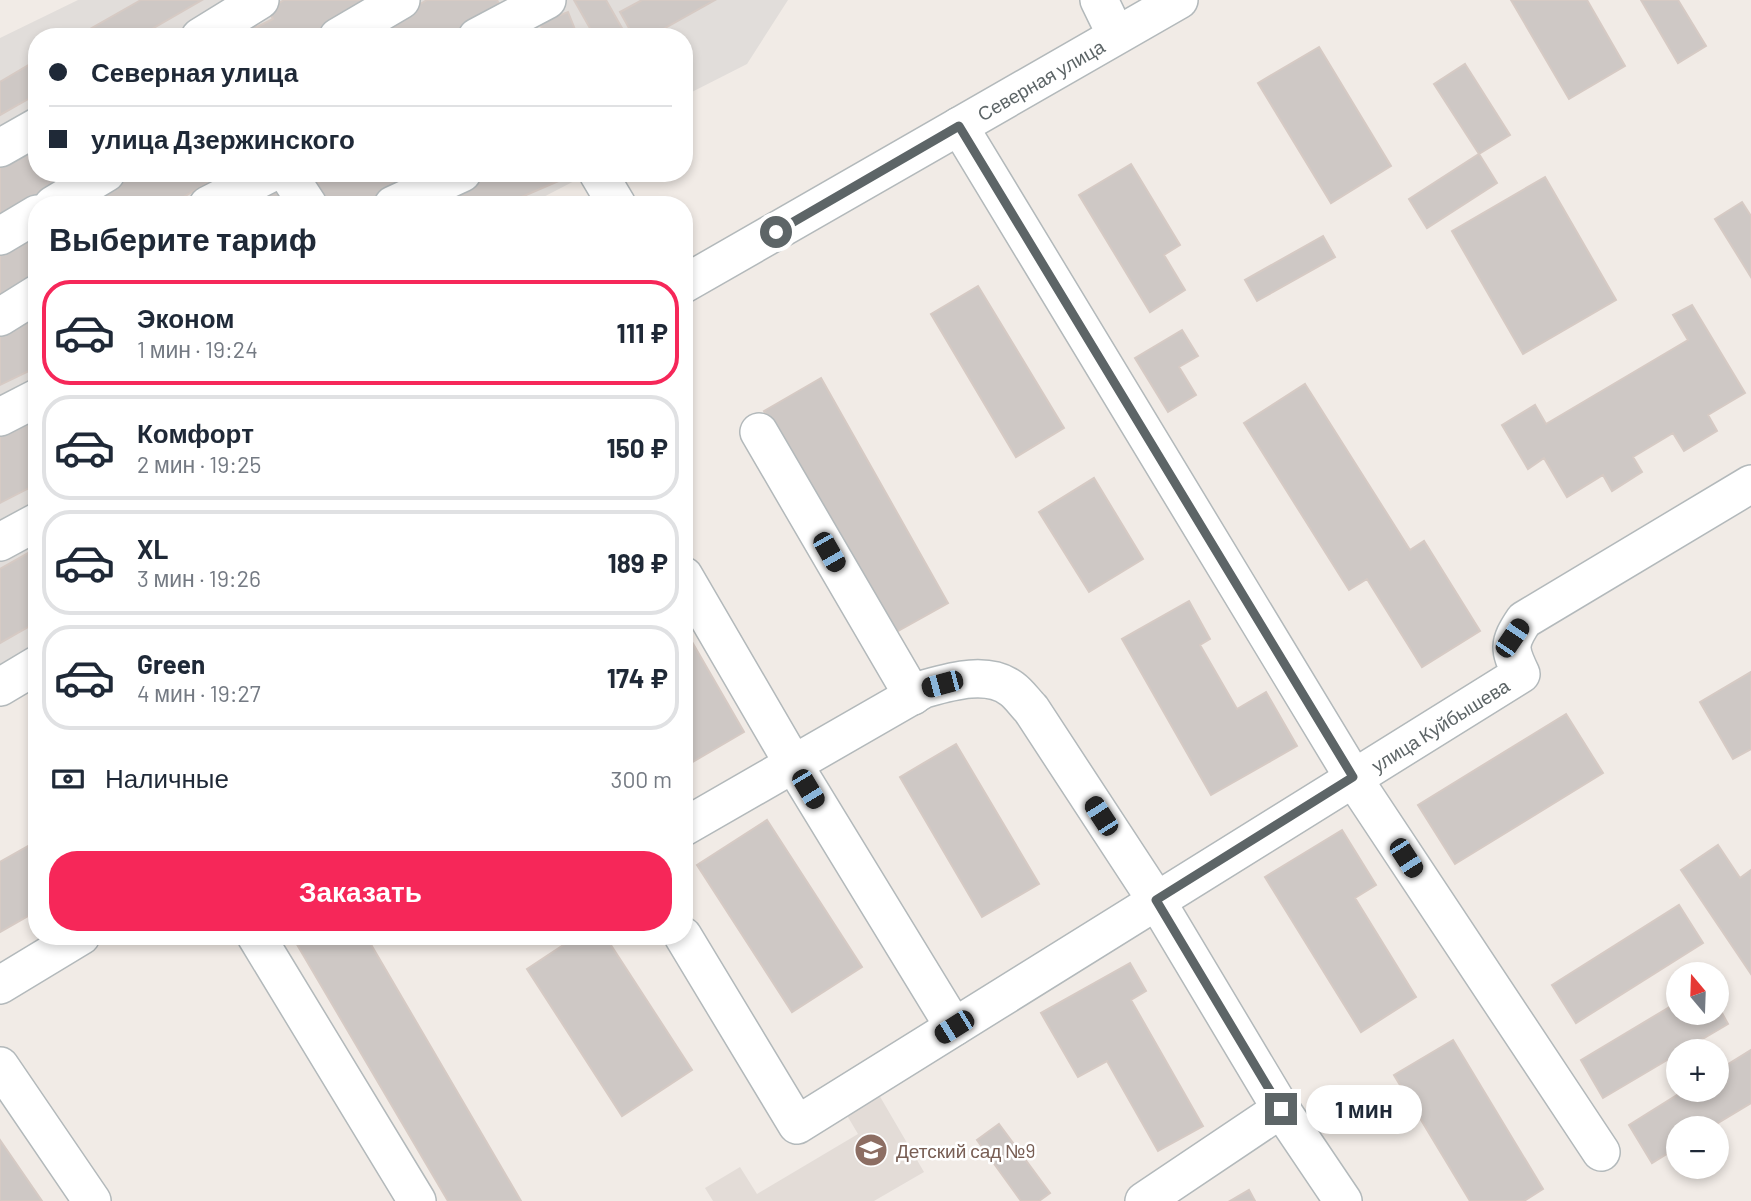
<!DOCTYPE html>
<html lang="ru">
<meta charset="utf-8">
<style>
:root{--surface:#fff;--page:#f2f2f3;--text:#1f2937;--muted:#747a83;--line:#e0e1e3;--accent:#f62759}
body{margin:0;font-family:Barlow,sans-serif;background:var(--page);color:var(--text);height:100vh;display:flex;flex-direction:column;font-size:26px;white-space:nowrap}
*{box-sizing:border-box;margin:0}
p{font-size:23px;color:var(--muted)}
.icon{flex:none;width:38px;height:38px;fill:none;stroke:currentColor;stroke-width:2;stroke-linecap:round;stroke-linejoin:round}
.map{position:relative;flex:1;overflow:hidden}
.side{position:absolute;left:28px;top:196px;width:665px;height:749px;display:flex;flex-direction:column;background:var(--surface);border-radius:28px;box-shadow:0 4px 10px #0003}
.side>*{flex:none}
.banner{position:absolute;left:28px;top:28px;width:665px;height:154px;border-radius:28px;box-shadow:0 4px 10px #0003;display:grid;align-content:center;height:154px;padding:0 21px;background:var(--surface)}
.needle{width:46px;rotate:341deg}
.fabs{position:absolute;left:1666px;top:962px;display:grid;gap:14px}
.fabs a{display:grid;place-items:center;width:63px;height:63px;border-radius:50%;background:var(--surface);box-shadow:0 4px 10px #0003;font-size:35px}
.end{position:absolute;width:32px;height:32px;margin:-16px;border:9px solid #5d6567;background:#fff;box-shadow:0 0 0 4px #fff}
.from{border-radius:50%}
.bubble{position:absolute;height:49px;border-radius:24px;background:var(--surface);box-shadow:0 4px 10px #0003;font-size:23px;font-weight:700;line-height:49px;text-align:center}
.car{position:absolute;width:21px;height:42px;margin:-21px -10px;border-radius:9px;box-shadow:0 0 5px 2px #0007;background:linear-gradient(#222 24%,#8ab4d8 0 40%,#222 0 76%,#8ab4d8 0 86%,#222 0)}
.banner b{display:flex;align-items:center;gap:24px;height:66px;font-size:26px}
.banner b+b{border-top:2px solid var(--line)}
.banner i{width:18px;height:18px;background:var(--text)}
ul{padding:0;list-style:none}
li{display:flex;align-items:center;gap:21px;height:105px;margin:0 14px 10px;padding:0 7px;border:4px solid var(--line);border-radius:28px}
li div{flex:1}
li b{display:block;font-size:26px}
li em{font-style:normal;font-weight:700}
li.on{border-color:var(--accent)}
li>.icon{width:63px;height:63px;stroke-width:1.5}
h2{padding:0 21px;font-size:32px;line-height:84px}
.pay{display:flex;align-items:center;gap:18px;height:77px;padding:0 21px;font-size:26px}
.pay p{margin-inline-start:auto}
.action{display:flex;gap:14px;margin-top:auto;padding:14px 21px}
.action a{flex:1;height:80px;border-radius:28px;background:var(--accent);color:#fff;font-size:28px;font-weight:700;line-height:80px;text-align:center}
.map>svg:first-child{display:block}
.industrial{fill:#e1ddda}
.education{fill:#e3dcd7}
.building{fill:#cec8c5;stroke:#d6cac4;stroke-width:2}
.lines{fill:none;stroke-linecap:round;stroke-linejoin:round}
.minor-casing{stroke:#b3b9bb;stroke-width:40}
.minor{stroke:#fff;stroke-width:37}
.route{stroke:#5d6567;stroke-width:9}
.labels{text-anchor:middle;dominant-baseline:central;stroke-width:5;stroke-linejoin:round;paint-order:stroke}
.street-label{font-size:19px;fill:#5d6567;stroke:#fff}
.education-label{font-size:19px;fill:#785e54;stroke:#fff;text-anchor:start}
</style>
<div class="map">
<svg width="1751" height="1201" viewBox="0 0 1751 1201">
<rect width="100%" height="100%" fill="#f1ebe6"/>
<path class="industrial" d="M78,0H788L747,64L684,96V37H37V173H585L584,176L528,205H37V647L0,668V38Z"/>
<path class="education" d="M875,1088L924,1172L874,1201H713L705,1188L740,1167L757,1194L858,1134L842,1107Z"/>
<path class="building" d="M141,0H202L138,37H76Z
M284,0H386L323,37H228L251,20L257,27L273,19L268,10Z
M427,0H497L504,13L456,37H365Z
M574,0H606L627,37H595Z
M642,0H715L649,37H634L620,12Z
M1511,0H1587L1625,66L1569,99Z
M1641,0H1678L1706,46L1678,63Z
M568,12L578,37H545L540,23Z
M1319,47L1391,166L1331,203L1258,83Z
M37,60V94L0,115V82Z
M1465,64L1510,135L1479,154L1434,84Z
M37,145V173H86L0,224V167Z
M1479,154L1497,183L1427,228L1409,199Z
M1131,164L1180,245L1164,255L1185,290L1150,312L1079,195Z
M121,173H224L170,205H67Z
M338,173H444L378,205H317L309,187Z
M478,173H577L503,205H405Z
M1545,177L1616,300L1523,354L1452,231Z
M284,185L294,205H243Z
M1742,202L1751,216V277L1715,219Z
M37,222V282L0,303V244Z
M1323,236L1335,257L1257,301L1245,280Z
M978,286L1064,428L1016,457L931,314Z
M37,305V367L0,385V323Z
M1692,305L1745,393L1708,415L1717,431L1684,451L1673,433L1633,457L1642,472L1612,491L1603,475L1567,497L1544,458L1528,469L1502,425L1535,405L1546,424L1688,340L1673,315Z
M1182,330L1198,356L1179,367L1196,395L1168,412L1135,358Z
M821,378L948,603L891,635L764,411Z
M1305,384L1410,550L1424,541L1480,631L1422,667L1367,579L1349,590L1244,423Z
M37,409V484L0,503V428Z
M1094,478L1143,559L1089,592L1039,512Z
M37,548V622L0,643V569Z
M1189,601L1210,639L1200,645L1237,709L1266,692L1297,746L1211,795L1122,639Z
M684,628L744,732L684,767Z
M1751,672V749L1733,759L1700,702Z
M1566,714L1603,773L1455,864L1418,805Z
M956,744L1039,884L982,917L900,777Z
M767,820L862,967L792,1012L697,865Z
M1342,830L1376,885L1355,898L1416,997L1361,1032L1265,877Z
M37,841V911L0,932V862Z
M1718,845L1740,878L1751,870V974L1681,870Z
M1679,905L1703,943L1576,1023L1552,985Z
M292,936H366L521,1201H448Z
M577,936H605L692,1070L622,1116L527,969Z
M1130,963L1146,991L1131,1000L1203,1126L1158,1151L1107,1061L1078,1077L1041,1013Z
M1678,1002V1013H1717V1004L1728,1024L1603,1098L1581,1060Z
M1453,1040L1543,1189L1524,1201H1470L1394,1075Z
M1751,1050V1103L1708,1129H1678V1147L1652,1163L1629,1125L1685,1090H1717V1071Z
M999,1124L1050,1193L1039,1201H1021L977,1140Z
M0,1140L42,1201H0Z
M1249,1190L1255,1201H1230Z"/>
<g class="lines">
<defs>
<g id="minor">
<path d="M1099,0L1116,35"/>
<path d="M200,37L260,0"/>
<path d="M338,37L401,0"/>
<path d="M477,37L547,0"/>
<path d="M959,126L1361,790L1601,1152"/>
<path d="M0,148L37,127"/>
<path d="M287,173L308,205"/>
<path d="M598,173L617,205"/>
<path d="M53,205L106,173"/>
<path d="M208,205L271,173"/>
<path d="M393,205L462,173"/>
<path d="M0,236L37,214"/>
<path id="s1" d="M684,284L1179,0"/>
<path d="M0,317L37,294"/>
<path d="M0,417L37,398"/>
<path d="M759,432L913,696"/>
<path d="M0,542L37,522"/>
<path d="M684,576L794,765L954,1027"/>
<path d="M0,687L37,665"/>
<path d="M684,827L924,689C949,682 988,670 1012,689C1019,694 1025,703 1031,709L1156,900L1281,1109L1343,1201"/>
<path d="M256,936L417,1201"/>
<path id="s2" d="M683,936L797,1125L1521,674C1509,649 1508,644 1524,620L1751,484"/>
<path d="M0,985L81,936"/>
<path d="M0,1066L92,1201"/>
<path d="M1144,1201L1281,1109"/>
</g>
</defs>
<use href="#minor" class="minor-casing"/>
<use href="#minor" class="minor"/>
</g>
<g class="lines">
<path class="route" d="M776,232L959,126L1353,777L1156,900L1281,1109"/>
</g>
<defs>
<symbol id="school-disc" viewBox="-11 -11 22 22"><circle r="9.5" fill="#8d6e63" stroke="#fff"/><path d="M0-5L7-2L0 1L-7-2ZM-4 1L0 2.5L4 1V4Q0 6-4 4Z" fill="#fff"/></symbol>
</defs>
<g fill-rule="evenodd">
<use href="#school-disc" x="852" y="1131" width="38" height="38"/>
</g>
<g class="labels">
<g class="street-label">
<text stroke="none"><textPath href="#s1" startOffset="411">Северная улица</textPath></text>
<text stroke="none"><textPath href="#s2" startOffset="978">улица Куйбышева</textPath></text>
</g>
<g class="education-label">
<text x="896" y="1150">Детский сад №9</text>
</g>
</g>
</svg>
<div class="fabs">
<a><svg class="needle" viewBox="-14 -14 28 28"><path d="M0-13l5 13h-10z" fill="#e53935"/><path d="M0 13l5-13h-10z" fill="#747a83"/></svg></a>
<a>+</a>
<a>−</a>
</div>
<i class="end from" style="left:776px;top:232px"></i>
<i class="end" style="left:1281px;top:1109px"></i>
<div class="bubble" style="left:1306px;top:1085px;width:116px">1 мин</div>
<i class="car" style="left:829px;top:552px;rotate:150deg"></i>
<i class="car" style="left:1512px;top:638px;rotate:34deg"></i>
<i class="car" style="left:942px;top:684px;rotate:255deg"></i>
<i class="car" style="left:808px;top:789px;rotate:149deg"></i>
<i class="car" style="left:1101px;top:816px;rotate:327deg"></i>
<i class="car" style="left:1406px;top:858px;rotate:147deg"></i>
<i class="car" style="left:954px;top:1027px;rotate:238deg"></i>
<div class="banner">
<b><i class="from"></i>Северная улица</b>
<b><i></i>улица Дзержинского</b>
</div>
<section class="side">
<h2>Выберите тариф</h2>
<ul>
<li class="on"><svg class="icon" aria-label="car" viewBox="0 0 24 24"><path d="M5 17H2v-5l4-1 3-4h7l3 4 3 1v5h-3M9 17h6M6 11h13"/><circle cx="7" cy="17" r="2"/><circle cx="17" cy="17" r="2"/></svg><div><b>Эконом</b><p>1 мин · 19:24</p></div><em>111 ₽</em></li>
<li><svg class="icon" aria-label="car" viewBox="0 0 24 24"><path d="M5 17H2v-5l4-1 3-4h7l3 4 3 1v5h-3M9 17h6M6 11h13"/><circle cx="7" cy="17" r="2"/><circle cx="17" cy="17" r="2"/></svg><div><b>Комфорт</b><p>2 мин · 19:25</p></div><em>150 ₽</em></li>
<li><svg class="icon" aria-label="car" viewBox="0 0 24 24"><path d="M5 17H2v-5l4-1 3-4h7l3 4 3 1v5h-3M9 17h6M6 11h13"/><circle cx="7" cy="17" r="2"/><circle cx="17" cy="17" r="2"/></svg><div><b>XL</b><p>3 мин · 19:26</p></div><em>189 ₽</em></li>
<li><svg class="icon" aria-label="car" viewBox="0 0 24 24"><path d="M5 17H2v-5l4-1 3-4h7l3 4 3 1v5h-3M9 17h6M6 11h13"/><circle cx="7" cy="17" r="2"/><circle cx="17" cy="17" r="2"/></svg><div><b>Green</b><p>4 мин · 19:27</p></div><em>174 ₽</em></li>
</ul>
<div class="pay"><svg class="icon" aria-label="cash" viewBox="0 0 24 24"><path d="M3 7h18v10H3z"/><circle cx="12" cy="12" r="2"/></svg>Наличные<p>300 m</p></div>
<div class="action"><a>Заказать</a></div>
</section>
</div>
